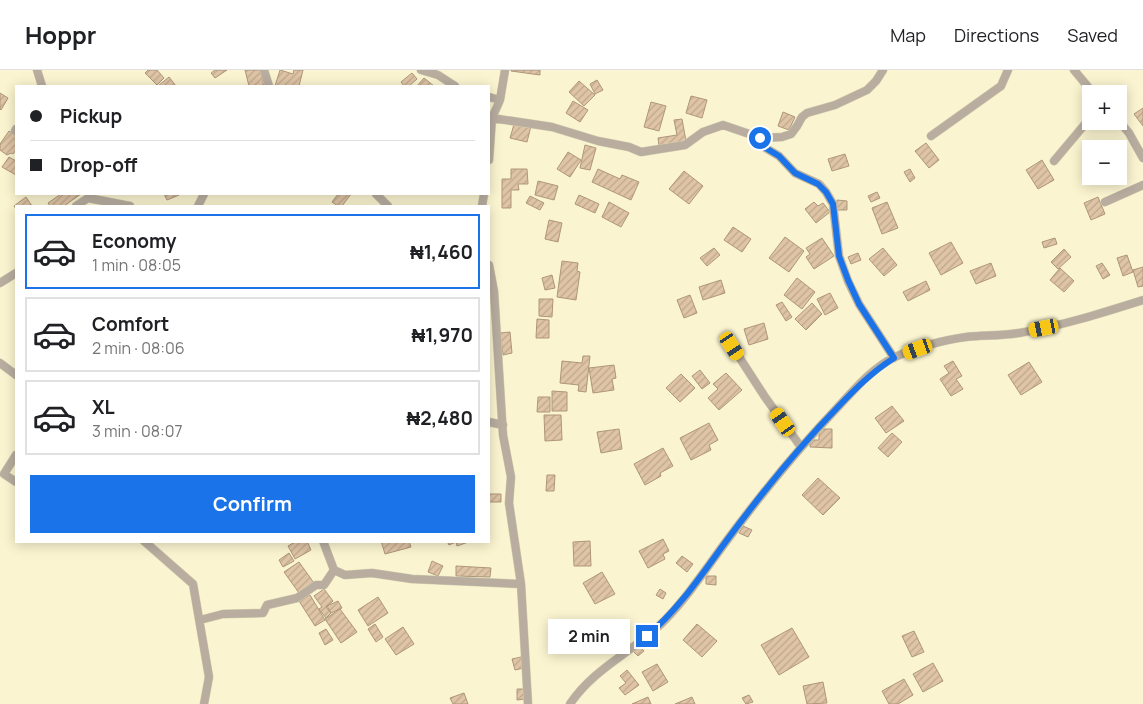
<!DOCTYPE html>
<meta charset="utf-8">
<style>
:root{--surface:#fff;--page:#f6f6f6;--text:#202124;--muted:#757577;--line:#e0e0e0;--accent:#1a73e8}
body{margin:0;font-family:Manrope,sans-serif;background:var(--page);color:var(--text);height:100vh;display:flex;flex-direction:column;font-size:19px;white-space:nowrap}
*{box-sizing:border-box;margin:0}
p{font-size:16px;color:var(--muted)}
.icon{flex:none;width:28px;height:28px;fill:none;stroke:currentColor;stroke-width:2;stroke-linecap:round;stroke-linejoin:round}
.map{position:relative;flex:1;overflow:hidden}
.side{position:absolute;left:15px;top:135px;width:475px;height:338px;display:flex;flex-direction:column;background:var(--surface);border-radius:0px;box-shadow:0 2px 12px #0003}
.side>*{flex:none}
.banner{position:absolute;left:15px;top:15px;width:475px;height:110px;border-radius:0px;box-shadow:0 2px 12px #0003;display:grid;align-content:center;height:110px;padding:0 15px;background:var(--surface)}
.tools{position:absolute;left:1082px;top:15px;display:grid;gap:10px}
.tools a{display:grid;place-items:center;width:45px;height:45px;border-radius:0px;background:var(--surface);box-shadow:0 2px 12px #0003;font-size:25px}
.end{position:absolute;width:22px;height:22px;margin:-11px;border:6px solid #1a73e8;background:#fff;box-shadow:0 0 0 2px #fff}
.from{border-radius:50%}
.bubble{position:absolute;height:35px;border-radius:0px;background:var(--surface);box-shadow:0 2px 12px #0003;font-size:16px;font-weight:700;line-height:35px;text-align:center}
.car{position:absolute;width:15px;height:30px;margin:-15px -8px;border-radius:6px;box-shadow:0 0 4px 1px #0007;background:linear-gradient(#f5c518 24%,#345 0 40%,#f5c518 0 76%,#345 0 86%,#f5c518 0)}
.banner b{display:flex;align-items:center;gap:18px;height:48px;font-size:19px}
.banner b+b{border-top:1px solid var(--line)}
.banner i{width:12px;height:12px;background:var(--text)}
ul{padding:9px 0 0;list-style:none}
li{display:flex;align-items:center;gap:15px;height:75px;margin:0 10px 8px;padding:0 5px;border:2px solid var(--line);border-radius:0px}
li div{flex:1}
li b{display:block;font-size:19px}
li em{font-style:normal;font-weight:700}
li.active{border-color:var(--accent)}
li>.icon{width:45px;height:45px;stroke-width:1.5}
.cta{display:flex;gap:10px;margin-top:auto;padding:10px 15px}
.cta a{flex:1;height:58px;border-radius:0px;background:var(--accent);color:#fff;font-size:20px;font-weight:700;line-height:58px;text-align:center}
header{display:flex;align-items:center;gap:30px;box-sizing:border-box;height:70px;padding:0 25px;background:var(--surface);border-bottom:1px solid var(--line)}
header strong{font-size:24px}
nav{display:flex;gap:28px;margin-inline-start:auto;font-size:18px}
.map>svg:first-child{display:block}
.building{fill:url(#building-hatch);stroke:#ae967b}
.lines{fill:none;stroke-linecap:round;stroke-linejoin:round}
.minor-casing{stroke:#d6d1b1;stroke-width:9}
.minor{stroke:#b8ad9f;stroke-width:8}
.route{stroke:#1a73e8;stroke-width:6}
</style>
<header>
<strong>Hoppr</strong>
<nav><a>Map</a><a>Directions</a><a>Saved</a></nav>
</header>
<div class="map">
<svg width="1143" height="634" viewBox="0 0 1143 634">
<defs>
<pattern id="building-hatch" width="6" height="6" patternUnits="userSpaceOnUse" patternTransform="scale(1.25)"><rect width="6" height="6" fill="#dfc4a5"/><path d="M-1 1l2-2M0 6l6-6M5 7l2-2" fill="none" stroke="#bfa88d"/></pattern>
</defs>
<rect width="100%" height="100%" fill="#faf4d0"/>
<path class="building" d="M148,0H157L164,8L157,15L145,3Z
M215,0H227L215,8L211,3Z
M245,0H260L264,16H249Z
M280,0L293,4L294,0H303L299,16H275Z
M511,0H540V5L511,1Z
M412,3L417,9L409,16H404L401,12Z
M169,7L176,16H158Z
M424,8L434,16H417Z
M597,10L603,20L595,24L590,14Z
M579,11L595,25L584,36L569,22Z
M0,23L8,28L1,40L0,39Z
M691,26L707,30L702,48L686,43Z
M573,31L588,40L580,52L566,43Z
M651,32L666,36L659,61L644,57Z
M1143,38V56L1134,44Z
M783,42L795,47L789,60L778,56Z
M682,49L686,71L659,76L658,68L677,65L674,50Z
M515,51L531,56L527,72L510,68Z
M9,61L16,66L15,71L16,72V80L13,84L11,83L7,85L0,80V74Z
M926,73L939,90L929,98L915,81Z
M585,75L596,78L590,100L580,98Z
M568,82L581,90L570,107L557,99Z
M845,84L849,96L832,101L828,89Z
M9,87L16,91V105L2,97Z
M1042,90L1054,110L1038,119L1026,100Z
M511,99H527L528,114H518L519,120H511V138H502V109H511Z
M598,99L620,109L622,105L639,112L631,130L592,112Z
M910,99L915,108L910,112L904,102Z
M684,101L703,116L689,134L669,119Z
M538,111L558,116L554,130L535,125Z
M877,122L880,128L871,132L868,126Z
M61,124H81L64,136H50L48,133Z
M164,124H179V125L167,130Z
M338,124H351L342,136H338L332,132Z
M579,125L599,134L595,143L575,134Z
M530,126L544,133L540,140L526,133Z
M26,127L32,136H16V139L14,136Z
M1098,127L1105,144L1091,150L1084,133Z
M837,130L847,131V140H837Z
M609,132L629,143L621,157L602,147Z
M814,132L818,136L823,133L830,142L816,153L805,139Z
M887,132L898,158L882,164L872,138Z
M549,150L562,153L558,172L545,169Z
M733,157L751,169L742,182L724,170Z
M785,167L804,181L789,202L769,188Z
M822,168L834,186L814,199L806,187L810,184L806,178Z
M1055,168L1057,174L1044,178L1042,172Z
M951,172L963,193L941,205L929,183Z
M714,178L720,185L707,196L700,188Z
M883,178L897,195L884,206L869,189Z
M1064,179L1071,187L1058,199L1051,192Z
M858,183L861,190L851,194L848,187Z
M1127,185L1133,202L1123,206L1117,188Z
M562,191L578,193L577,201L580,202L576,230L557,227Z
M991,193L996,206L976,214L970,201Z
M1102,193L1110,205L1103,209L1096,196Z
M1143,197V216L1138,217L1133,200Z
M1060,198L1074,211L1064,222L1050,210Z
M552,205L555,218L545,220L542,208Z
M797,208L815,222L802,239L784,225Z
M721,210L725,223L703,230L699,217Z
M926,211L930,220L908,231L903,222Z
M830,223L838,238L825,245L817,229Z
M690,225L697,243L684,248L677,230Z
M539,229H553L552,247L539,246Z
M782,232L792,247L786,251L776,235Z
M812,233L822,244L806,260L795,249Z
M537,249L549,250V268H536Z
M764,253L768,269L749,275L744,259Z
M510,262L512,283L503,285L500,263Z
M583,286H590L586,322L578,321L579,315L560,313L562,291L582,293Z
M953,291L962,306L956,309L963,319L951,326L940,309L949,303L944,296Z
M1029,292L1042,312L1021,325L1008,305Z
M614,295L616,308L612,309L614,320L593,323L589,298Z
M700,300L710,313L702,319L692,306Z
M726,303L742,320L719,340L708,328L718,319L713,314Z
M681,304L695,318L680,332L666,318Z
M552,321L567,322V341H552Z
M538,327H550V342H537Z
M892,336L904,351L886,363L875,348Z
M544,345H561L562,370L545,371Z
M709,353L718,370L709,375L711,380L691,390L680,368Z
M619,359L622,379L601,383L597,362Z
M819,359H832V378L810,377V370H819Z
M892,363L902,372L888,387L878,378Z
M663,378L673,396L660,403L661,406L645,415L634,394Z
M547,405H555L554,421H546Z
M818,408L840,428L823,445L802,425Z
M489,424H501V432H489Z
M743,456L752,460L748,467L739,463Z
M663,469L669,481L663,484L665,489L648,498L639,481Z
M297,471H307L311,480L295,489L288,476Z
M381,471H409L411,477L385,484Z
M447,471H471L457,476L456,472L449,475Z
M590,471L591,496H574L573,472Z
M289,483L294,491L283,497L279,490Z
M682,486L693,494L687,502L676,493Z
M432,491L443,496L438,506L428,502Z
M299,492L314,513L299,523L284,502Z
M456,496L491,498L490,507L456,506Z
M602,502L615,524L595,534L583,513Z
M706,506H716V515L706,514Z
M324,519L333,531L326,537L331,543L326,548L319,539L322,537L314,526Z
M660,519L666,523L663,529L656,525Z
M310,525L325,550L315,556L299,531Z
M378,527L388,543L368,556L358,540Z
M338,531L342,538L331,543L327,536Z
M340,539L357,562L341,573L325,549Z
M375,554L383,567L376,572L368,559Z
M697,554L717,571L702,587L683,570Z
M403,557L414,574L396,585L385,569Z
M792,558L809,587L779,605L761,575Z
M326,559L333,570L325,575L319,563Z
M914,561L924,582L912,587L902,566Z
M640,576L644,581L638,586L633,581Z
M521,587L524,598L515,600L512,589Z
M933,593L943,611L923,622L913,604Z
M657,594L668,612L653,621L642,602Z
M627,600L639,615L625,625L619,618L626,613L620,606Z
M904,609L913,625L898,634H889L882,621Z
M823,612L827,633L807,634L803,616Z
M517,619H524L525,629L517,630Z
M464,623L468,634H453L450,628Z
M749,625L753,632L746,634L742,628Z
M648,627L651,634H632Z
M692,627L695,634H675Z"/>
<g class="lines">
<defs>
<path id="minor" d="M37,0L42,16
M264,0L269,16
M421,0L438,5L455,16
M1074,0L1094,24
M489,27L500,30
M492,48L552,57L598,71L629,77L641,82L685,75L703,62L723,55L761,68L782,67L791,64L797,56L802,47L807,43L835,35L867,20L876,11L883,0
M1119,51L1129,63L1143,88
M15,61L16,59
M931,66L1001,16L1008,0
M761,68L757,69L759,74L779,86L795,103L819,114L826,122L833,134L839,186L848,211L859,234L894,288
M489,90L492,48L500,30L505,0
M1054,91L1091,47
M376,124L388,136
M1105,132L1143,115
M76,136L88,128L130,136
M198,136L204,124
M482,136L484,124
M489,195L494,221L503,365L511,407L509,433L521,514L528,634
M0,213L16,203
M732,276L765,327L801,377
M0,293L16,305
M489,352L503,355
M16,385L4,404L16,412
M144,471L193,514L209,607L204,634
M323,471L334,500L345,505L372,503L412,509L521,514
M200,550L223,544L263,543L267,535L297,528L316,515H324L334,500
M570,634C594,598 633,582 663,552C688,527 707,497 728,469C762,423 798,379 837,338C854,320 871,299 893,288C914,278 943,270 966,267C983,265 1001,266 1019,263C1061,256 1102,243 1143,230"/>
</defs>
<use href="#minor" class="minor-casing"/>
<use href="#minor" class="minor"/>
</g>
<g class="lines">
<path class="route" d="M647,566C679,539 702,504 727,470C761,424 797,379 837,338C855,319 872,302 894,288L859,234L848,210L839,186L833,134L826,122L818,114L795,103L779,86L759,74L757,70L760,68"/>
</g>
</svg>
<div class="tools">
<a>+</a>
<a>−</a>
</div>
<i class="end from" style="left:760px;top:68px"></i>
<i class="end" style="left:647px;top:566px"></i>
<div class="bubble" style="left:548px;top:549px;width:82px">2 min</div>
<i class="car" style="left:1044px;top:258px;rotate:259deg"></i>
<i class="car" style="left:732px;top:276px;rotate:147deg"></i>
<i class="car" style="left:918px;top:279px;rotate:250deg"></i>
<i class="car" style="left:783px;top:352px;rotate:325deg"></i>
<div class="banner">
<b><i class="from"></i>Pickup</b>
<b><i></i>Drop-off</b>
</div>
<section class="side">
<ul>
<li class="active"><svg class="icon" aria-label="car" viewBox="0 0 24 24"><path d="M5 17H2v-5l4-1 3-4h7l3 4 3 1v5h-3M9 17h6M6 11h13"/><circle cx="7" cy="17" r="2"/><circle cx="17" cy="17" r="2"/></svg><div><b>Economy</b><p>1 min · 08:05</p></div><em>₦1,460</em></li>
<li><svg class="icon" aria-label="car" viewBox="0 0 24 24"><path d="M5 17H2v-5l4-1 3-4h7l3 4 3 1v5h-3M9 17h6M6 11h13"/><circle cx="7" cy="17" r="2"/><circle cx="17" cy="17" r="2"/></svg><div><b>Comfort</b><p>2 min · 08:06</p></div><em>₦1,970</em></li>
<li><svg class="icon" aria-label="car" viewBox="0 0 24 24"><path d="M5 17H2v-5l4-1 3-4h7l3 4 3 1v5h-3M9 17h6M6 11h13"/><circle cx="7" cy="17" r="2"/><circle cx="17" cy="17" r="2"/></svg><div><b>XL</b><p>3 min · 08:07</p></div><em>₦2,480</em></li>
</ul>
<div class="cta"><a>Confirm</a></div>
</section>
</div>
